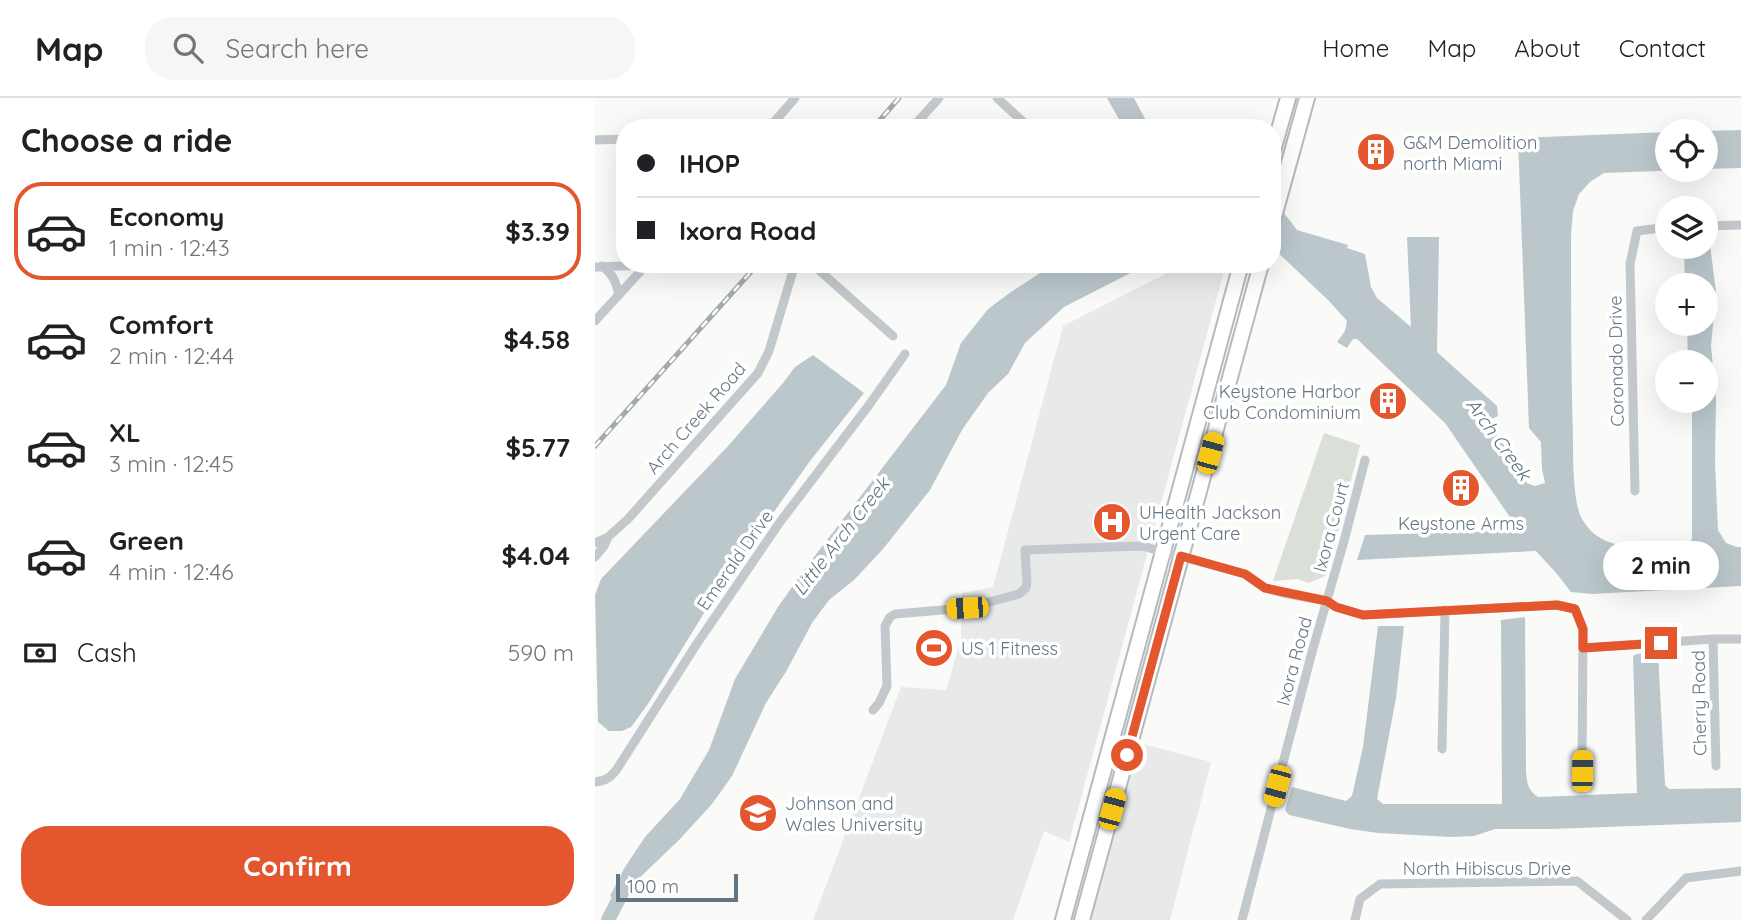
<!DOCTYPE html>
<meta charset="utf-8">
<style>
:root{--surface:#fff;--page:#f6f6f6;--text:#202124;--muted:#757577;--line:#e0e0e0;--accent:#e4572e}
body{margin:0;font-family:Quicksand,sans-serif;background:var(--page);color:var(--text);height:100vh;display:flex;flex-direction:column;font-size:26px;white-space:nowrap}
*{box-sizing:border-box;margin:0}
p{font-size:23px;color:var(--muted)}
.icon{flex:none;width:38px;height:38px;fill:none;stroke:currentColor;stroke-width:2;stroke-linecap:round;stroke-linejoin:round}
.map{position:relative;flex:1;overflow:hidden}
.panel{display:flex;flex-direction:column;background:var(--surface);width:595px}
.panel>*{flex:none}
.banner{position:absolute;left:21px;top:21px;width:665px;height:154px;border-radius:28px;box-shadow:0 7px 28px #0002;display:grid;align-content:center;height:154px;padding:0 21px;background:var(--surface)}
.buttons{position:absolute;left:1060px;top:21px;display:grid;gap:14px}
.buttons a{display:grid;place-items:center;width:63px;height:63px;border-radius:50%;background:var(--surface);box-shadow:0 7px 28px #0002;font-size:35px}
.scale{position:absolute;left:21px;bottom:18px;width:122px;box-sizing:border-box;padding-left:7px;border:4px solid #657683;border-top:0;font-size:19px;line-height:24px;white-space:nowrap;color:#657683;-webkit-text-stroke:5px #fff;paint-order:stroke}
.end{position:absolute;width:32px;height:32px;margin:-16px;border:9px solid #e4572e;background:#fff;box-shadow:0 0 0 4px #fff}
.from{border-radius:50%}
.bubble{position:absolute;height:49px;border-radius:24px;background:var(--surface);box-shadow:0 7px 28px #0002;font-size:23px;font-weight:700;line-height:49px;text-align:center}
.car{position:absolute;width:21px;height:42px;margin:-21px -10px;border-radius:9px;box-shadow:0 0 5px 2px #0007;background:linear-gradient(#f5c518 24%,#345 0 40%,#f5c518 0 76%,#345 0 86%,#f5c518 0)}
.banner b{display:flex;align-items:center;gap:24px;height:66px;font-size:26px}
.banner b+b{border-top:2px solid var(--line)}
.banner i{width:18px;height:18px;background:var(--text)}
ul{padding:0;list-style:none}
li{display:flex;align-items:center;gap:21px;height:98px;margin:0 14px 10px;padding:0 7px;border:4px solid transparent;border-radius:28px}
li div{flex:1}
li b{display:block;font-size:26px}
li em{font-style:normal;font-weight:700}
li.active{border-color:var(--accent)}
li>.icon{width:63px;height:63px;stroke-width:1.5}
h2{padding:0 21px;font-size:32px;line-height:84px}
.pay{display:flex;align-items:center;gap:18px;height:77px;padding:0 21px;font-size:26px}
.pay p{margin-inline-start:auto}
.primary-button{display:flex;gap:14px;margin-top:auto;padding:14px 21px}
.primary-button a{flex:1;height:80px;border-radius:28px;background:var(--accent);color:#fff;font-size:28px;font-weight:700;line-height:80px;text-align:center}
header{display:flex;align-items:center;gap:42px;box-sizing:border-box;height:98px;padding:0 35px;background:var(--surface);border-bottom:2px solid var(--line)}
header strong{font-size:33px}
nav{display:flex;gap:38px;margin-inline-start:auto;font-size:24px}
.search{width:490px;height:63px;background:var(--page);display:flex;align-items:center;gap:18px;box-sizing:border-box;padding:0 24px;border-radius:28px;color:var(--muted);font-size:26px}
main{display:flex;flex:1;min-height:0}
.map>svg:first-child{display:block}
.built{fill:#e8e9e9}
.green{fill:#dadfd7}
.water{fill:#bbc7cb}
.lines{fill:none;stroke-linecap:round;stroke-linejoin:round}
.river{stroke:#bbc7cb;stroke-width:14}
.primary-casing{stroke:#b5babe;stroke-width:18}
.street{stroke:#c3c8cc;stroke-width:9}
.primary{stroke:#fff;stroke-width:14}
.rail-casing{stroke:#a2aab0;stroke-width:5}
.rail{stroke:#fff;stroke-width:2.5;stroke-dasharray:8;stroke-linecap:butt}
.route{stroke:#e4572e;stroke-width:9}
.labels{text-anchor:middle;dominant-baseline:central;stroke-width:7;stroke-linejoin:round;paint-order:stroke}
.poi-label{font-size:18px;fill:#657683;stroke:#fff;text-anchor:start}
.street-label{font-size:18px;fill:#657683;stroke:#fff}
.water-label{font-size:19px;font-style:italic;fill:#60757c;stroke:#fff}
</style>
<header>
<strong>Map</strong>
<div class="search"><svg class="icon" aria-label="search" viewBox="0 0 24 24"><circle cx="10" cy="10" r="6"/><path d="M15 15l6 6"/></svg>Search here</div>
<nav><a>Home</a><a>Map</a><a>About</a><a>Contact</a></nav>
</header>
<main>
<section class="panel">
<h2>Choose a ride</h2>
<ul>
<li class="active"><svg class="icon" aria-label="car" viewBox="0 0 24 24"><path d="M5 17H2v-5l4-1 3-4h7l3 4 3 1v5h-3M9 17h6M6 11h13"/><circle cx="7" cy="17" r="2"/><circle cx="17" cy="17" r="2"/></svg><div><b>Economy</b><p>1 min · 12:43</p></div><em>$3.39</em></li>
<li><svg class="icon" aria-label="car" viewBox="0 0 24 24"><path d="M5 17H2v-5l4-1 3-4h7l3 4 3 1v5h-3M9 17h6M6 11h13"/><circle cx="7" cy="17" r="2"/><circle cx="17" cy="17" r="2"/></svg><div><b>Comfort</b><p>2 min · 12:44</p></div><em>$4.58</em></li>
<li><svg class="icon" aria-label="car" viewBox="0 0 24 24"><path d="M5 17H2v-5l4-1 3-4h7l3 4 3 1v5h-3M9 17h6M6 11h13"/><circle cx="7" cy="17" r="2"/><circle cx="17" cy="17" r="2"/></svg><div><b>XL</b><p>3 min · 12:45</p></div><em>$5.77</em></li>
<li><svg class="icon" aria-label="car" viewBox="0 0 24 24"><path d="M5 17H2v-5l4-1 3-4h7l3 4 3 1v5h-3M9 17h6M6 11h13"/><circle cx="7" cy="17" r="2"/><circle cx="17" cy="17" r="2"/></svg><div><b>Green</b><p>4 min · 12:46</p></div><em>$4.04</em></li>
</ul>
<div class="pay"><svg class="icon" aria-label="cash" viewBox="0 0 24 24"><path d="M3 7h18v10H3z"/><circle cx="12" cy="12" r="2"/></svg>Cash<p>590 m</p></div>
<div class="primary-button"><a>Confirm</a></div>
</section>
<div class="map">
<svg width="1146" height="822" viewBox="0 0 1146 822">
<rect width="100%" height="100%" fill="#fafaf8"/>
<path class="built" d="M590,166H618L630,169L474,744L449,733L418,822H218L306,589L351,592L366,541L367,495L398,489L468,228Z
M545,645L616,664L575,822H495Z"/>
<path class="green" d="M729,335L765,347L732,477L714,485L702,481L678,483Z"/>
<path class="water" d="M512,0H539L555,30H529Z
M1146,32V70L1111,71V33H1107Z
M1073,34V72H1090L1009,75L995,84L984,96L978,113L976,137C976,205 976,273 978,342C978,360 978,406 987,421C1000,444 1022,448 1046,450C1061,451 1081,455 1094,448L1097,440V303H1111V264H1093L1092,226H1111V187H1090L1089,149H1111V140L1114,139L1121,194L1116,248L1121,301L1120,364L1123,432L1131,445L1142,449H1146V488L997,496L976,494L962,476L941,453L762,462L770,437L912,433L919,425L850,325L762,241H758L752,250L742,244L750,233L752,223L734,203L677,149V115H689L702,132L753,147L752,150L770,156L776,189L782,200L816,229L812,139H844L842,254L902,308L903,318L899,320H892L932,385L940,388L950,385L947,371L946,344L934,330L923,40Z
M459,166H553L469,209L430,245L413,276L393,295L367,332L335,392L288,451L259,482L234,502L217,525L192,572L171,605L137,678L117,706L84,742L37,787L23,805L15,798L30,769L50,739L85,701L114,652L140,581L183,509L209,472L351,287L366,245L393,211L416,194Z
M218,257L269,295L215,363L122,494L53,606L36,629L27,633H14L3,624L0,497L6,481L134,347L188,285L200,269Z
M930,519L931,672C932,684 932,692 943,699L1042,695L1038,558L1042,556L1063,554L1070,687L1074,691L1146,690V724L956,731H900L879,738L857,739L783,735L755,731L694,717L690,712L697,689L751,703L757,698L768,649L783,528H809L801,600L782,701L788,706H907L906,522Z"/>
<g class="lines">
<path class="river" d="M13,822L30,789"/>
<defs>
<path id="primary" d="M677,56L693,0
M677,126L712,0
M468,822L646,166
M487,822L666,166"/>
</defs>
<use href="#primary" class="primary-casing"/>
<path class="street" d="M402,0L435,30
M174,30L200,0
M317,30L344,0
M0,42L30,41
M1111,128L1146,127
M217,166L298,238
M7,168C18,176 21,184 24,197
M0,169L52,167
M0,223L52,166
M1040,393L1035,166L1042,133L1073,129
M0,445L13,439L33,421L163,275L174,253L200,166
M0,459L9,448L13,439
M1118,541L1121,668
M988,550L1118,541H1146
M278,612L284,605L292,588L290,528L295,519L300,516L371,510L424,496L431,490L432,485L430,452L547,448L650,476L670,490L688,495L732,503L741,509L768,517L962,507L980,511L988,531L987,673
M847,651L850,512
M0,684C11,683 16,679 22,671L101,547L185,424L274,307L310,256
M647,822L717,554L749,443L770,362
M760,822L765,801L785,786L982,783L1032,822
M1051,822L1091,780L1146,773"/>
<use href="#primary" class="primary"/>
<defs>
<path id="rail" d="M278,30L304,0
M0,348L163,166"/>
</defs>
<use href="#rail" class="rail-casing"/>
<use href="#rail" class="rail"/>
</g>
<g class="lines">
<path class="route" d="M532,657L586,458L650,476L670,490L732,503L741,509L768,517L962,507L980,511L988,531V550L1066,545"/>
</g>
<defs>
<symbol id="building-disc" viewBox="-11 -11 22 22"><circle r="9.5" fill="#e4572e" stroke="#fff"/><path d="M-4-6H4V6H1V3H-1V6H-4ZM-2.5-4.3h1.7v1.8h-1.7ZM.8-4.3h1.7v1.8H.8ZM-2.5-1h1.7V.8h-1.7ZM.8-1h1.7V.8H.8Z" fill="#fff"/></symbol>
<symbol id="hospital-disc" viewBox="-11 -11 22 22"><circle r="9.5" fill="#e4572e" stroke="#fff"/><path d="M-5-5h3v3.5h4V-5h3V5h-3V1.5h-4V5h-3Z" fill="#fff"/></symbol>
<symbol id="stadium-disc" viewBox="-11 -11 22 22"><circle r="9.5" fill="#e4572e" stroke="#fff"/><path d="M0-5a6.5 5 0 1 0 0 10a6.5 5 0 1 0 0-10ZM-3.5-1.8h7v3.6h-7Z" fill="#fff"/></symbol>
<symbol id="university-disc" viewBox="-11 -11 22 22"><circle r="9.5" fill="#e4572e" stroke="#fff"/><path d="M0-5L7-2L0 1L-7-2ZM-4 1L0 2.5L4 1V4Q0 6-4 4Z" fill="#fff"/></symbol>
</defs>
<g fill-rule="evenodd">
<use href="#building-disc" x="759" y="32" width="44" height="44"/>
<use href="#building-disc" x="771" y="281" width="44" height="44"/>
<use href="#building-disc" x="844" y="368" width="44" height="44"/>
<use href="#hospital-disc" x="495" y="402" width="44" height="44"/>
<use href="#stadium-disc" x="317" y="528" width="44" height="44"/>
<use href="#university-disc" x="141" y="693" width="44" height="44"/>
</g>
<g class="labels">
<g class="poi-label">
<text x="808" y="44">G&amp;M Demolition<tspan x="808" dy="21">north Miami</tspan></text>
<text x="766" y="293" text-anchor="end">Keystone Harbor<tspan x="766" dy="21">Club Condominium</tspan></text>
<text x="544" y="414">UHealth Jackson<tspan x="544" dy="21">Urgent Care</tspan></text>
<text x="866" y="425" text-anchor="middle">Keystone Arms</text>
<text x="366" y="550">US 1 Fitness</text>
<text x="190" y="705">Johnson and<tspan x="190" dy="21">Wales University</tspan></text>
</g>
<g class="street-label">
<text transform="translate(1021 263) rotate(-91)">Coronado Drive</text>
<text transform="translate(101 320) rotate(-49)">Arch Creek Road</text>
<text transform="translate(736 429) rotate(-75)">Ixora Court</text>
<text transform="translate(140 462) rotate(-55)">Emerald Drive</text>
<text transform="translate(699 563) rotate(-75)">Ixora Road</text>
<text transform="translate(1104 605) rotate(-91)">Cherry Road</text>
<text x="892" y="770">North Hibiscus Drive</text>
</g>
<g class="water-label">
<text transform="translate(904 341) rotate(54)">Arch Creek</text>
<text transform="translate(246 438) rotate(-52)">Little Arch Creek</text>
</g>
</g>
</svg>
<div class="buttons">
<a><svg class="icon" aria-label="locate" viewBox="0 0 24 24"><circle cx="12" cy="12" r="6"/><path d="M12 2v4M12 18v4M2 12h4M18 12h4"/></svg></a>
<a><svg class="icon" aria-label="layers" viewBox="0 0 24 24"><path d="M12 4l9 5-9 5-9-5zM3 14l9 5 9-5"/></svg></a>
<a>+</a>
<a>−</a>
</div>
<div class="scale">100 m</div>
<i class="end from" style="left:532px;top:657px"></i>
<i class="end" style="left:1066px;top:545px"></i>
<div class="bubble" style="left:1008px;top:443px;width:116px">2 min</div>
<i class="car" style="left:615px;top:355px;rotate:15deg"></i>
<i class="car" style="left:372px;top:510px;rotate:267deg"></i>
<i class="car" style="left:987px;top:673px;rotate:1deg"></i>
<i class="car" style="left:682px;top:688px;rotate:195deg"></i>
<i class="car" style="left:517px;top:711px;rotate:15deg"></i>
<div class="banner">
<b><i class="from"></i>IHOP</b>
<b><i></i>Ixora Road</b>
</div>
</div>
</main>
